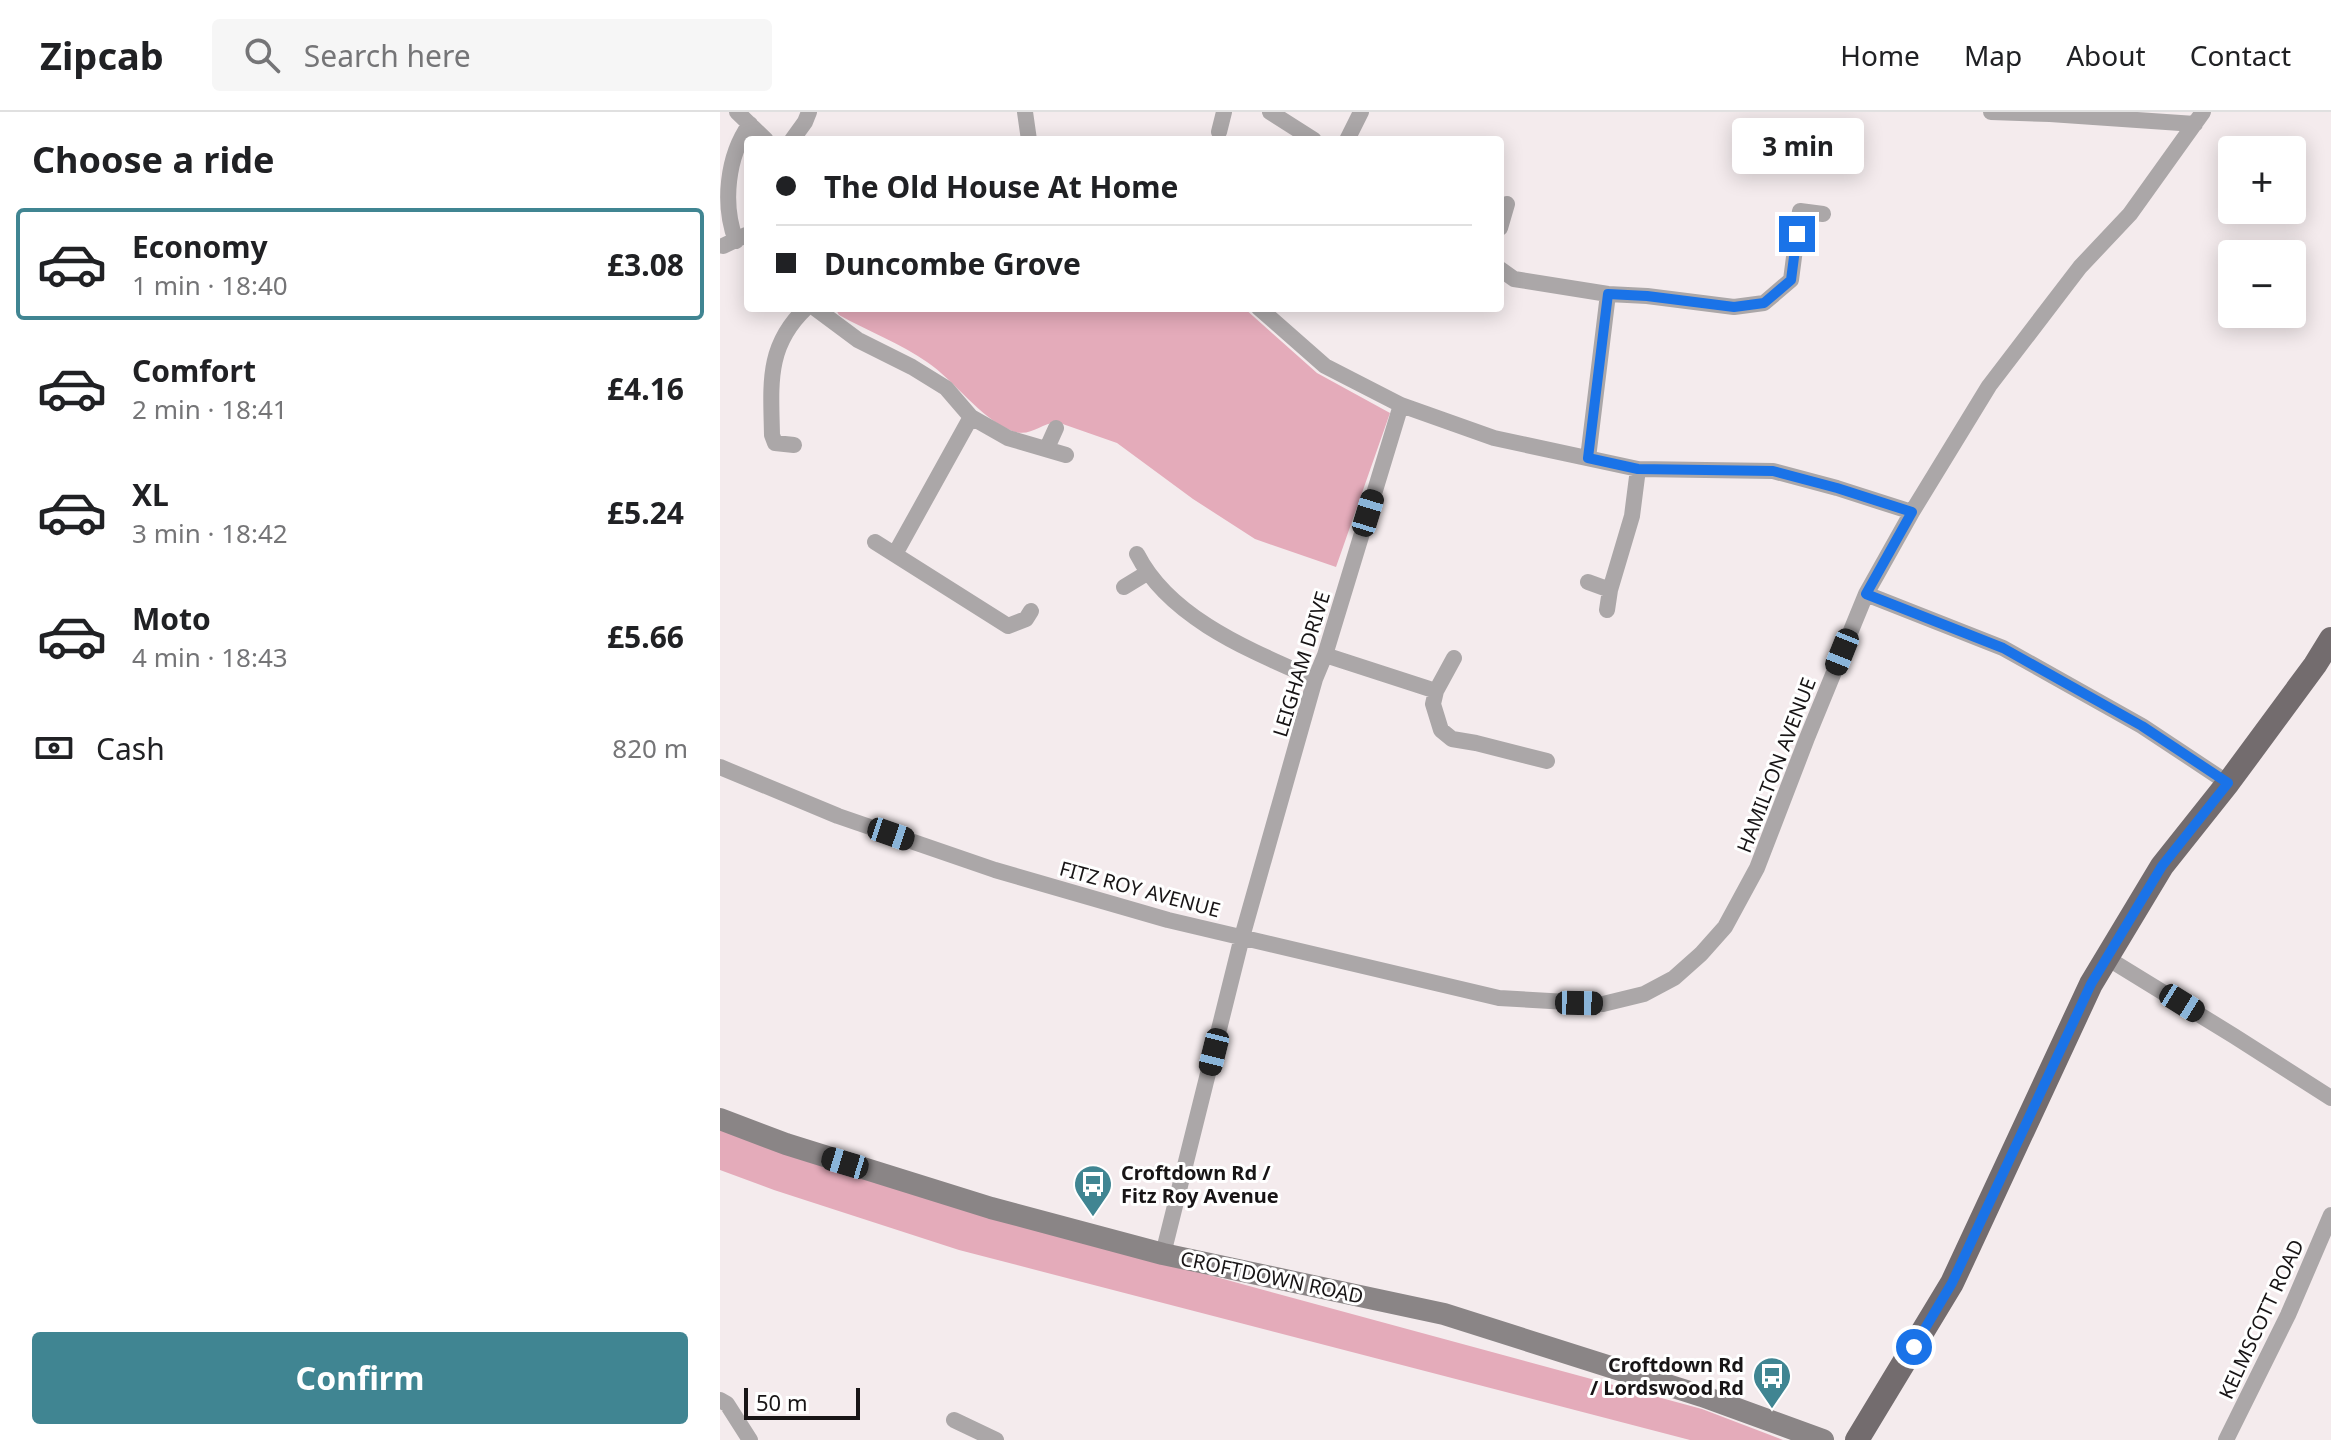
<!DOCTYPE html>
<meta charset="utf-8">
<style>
:root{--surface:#fff;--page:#f6f6f6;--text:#202124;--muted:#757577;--line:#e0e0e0;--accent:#408592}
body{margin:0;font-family:"Noto Sans",sans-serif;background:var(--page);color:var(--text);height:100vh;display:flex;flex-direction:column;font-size:30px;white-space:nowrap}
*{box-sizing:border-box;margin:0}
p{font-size:26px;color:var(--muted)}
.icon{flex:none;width:44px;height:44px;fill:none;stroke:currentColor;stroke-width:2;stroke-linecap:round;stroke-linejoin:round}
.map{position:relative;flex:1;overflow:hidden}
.drawer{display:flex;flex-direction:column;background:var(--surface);width:720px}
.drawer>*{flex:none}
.top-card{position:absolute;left:24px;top:24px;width:760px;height:176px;border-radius:8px;box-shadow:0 4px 20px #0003;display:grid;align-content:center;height:176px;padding:0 32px;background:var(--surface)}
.fabs{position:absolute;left:1498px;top:24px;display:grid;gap:16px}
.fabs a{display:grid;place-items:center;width:88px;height:88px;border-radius:8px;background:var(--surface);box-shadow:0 4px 20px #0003;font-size:40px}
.scale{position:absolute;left:24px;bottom:20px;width:116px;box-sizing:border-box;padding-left:8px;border:4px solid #181516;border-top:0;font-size:22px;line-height:28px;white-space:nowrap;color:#181516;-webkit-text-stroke:6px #fff;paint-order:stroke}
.end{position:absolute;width:36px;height:36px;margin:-18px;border:10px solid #1a73e8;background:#fff;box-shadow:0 0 0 4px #fff}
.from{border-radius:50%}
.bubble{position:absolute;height:56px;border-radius:8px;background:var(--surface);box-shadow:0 4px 20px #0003;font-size:26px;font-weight:700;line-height:56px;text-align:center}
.car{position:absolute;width:24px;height:48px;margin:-24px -12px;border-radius:10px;box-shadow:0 0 6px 2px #0007;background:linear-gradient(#222 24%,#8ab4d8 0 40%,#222 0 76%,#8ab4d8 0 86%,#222 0)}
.top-card b{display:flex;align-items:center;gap:28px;height:76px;font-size:30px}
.top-card b+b{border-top:2px solid var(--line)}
.top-card i{width:20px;height:20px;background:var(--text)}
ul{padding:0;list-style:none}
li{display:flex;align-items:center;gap:24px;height:112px;margin:0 16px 12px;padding:0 16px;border:4px solid transparent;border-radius:8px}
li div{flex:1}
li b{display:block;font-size:30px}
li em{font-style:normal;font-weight:700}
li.selected{border-color:var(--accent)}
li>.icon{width:72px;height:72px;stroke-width:1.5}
h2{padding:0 32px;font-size:36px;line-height:96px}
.pay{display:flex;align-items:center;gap:20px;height:88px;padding:0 32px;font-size:30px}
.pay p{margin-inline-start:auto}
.primary-button{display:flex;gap:16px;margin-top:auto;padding:16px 32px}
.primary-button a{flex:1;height:92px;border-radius:8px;background:var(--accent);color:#fff;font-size:32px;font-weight:700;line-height:92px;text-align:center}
header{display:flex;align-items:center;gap:48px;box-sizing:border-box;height:112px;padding:0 40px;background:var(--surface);border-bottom:2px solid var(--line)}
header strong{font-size:38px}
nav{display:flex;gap:44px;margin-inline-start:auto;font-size:28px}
.search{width:560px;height:72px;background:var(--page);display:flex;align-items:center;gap:20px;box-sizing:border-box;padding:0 28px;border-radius:8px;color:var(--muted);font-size:30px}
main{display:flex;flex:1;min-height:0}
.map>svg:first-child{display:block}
.green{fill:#e4abba}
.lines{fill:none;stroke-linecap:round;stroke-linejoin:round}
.street{stroke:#aba7a8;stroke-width:16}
.secondary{stroke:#8a8586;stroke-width:22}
.primary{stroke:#736c6e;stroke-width:24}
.route{stroke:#1a73e8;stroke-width:10}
.labels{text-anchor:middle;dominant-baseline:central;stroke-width:6;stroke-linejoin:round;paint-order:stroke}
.street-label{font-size:20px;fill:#181516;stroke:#fff}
.poi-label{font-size:20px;font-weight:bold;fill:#181516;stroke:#fff;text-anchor:start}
</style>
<header>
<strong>Zipcab</strong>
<div class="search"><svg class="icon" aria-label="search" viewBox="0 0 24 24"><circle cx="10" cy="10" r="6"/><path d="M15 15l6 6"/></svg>Search here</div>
<nav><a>Home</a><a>Map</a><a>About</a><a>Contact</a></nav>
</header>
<main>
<section class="drawer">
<h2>Choose a ride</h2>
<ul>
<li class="selected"><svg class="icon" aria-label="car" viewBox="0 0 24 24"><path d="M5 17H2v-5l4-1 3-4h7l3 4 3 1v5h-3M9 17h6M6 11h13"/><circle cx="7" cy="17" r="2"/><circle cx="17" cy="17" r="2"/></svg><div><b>Economy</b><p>1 min · 18:40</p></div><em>£3.08</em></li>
<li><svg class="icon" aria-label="car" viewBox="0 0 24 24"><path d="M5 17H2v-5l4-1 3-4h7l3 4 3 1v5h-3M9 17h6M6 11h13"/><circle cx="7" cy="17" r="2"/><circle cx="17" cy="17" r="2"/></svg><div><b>Comfort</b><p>2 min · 18:41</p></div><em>£4.16</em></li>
<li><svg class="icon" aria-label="car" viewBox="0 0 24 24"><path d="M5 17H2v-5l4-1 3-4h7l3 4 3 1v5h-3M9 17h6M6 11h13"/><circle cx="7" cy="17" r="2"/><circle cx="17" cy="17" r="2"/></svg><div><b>XL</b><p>3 min · 18:42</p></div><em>£5.24</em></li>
<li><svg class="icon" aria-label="car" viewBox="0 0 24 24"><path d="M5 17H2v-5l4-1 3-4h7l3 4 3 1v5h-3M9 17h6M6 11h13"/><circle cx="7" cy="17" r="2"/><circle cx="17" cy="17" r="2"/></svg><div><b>Moto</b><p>4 min · 18:43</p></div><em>£5.66</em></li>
</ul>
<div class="pay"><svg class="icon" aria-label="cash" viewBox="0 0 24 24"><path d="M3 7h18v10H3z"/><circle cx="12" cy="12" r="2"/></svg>Cash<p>820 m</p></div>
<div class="primary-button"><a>Confirm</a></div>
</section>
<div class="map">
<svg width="1611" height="1328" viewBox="0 0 1611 1328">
<rect width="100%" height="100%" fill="#f4ebed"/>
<path class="green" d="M115,196H524L597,261L670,301L616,455L535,427L473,387L397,331L337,310C319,312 309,327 290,318C259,305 235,269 207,250C183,233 146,218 119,203Z
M0,1015L463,1156L982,1297L1063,1328H970L239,1138L54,1078L0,1058Z"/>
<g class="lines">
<path class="street" d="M17,0L46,28
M305,0L309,28
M550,0L594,28
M1271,0L1330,2L1475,12
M499,20L504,0
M72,28L85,10L89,0
M627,28L641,0
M780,116L787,92
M16,129C2,92 7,44 30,12
M3,134L26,123
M780,157L794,167L888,182L927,184L1014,195L1044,191L1071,168L1080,99L1103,102
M95,196L138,228L192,255L226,276L251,305L288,326L346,343
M539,196L605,254L681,293L774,326L918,357L1053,359L1117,376L1192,400
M74,333L55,331L52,323C51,272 46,234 86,196
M327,336L336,316
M868,346L888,182
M155,430L288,514L306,507L311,499
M175,442L251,305
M417,442C450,507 532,539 595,567
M868,470L890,478
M404,475L427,461
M1146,482L1283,536L1422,614L1508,671
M887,498L890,478L912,404L918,357
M605,543L716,579
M734,546L716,579L713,592L721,618L732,627L756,631L827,649
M0,655L118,704L275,758L448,808L779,886L883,892L924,882L954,866L981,842L1005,815L1037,756L1087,626L1146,482L1192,400L1269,274L1360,155L1410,102L1483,0
M1387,846L1514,924L1611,986
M443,1142L522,825L595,567L605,543L681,293
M0,1288L7,1292L30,1328
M234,1308L276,1328
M1506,1328L1568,1203L1611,1103"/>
<path class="secondary" d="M0,1007L66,1032L271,1096L443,1142L724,1202L982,1284L1103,1328"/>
<path class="primary" d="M1137,1328L1232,1171L1371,872L1442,754L1508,671L1595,553L1611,527"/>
</g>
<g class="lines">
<path class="route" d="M1077,122L1071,168L1044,191L1014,195L927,184L888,182L868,346L918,357L1053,359L1117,376L1192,400L1146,482L1283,536L1422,614L1508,671L1442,754L1371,872L1232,1171L1194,1235"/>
</g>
<defs>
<symbol id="bus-pin" viewBox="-11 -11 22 30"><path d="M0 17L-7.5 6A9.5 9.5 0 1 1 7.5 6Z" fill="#408592" stroke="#fff"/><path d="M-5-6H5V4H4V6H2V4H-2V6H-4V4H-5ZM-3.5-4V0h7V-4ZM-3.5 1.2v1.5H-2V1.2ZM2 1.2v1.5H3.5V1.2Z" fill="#fff"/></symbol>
</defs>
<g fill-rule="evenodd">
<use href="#bus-pin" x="351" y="1050" width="44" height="60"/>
<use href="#bus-pin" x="1030" y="1242" width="44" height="60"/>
</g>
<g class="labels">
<g class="street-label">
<text transform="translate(581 552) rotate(-73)">LEIGHAM DRIVE</text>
<text transform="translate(1056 653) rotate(-69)">HAMILTON AVENUE</text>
<text transform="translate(420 777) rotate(15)">FITZ ROY AVENUE</text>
<text transform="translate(552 1165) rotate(12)">CROFTDOWN ROAD</text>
<text transform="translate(1541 1207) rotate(-65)">KELMSCOTT ROAD</text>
</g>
<g class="poi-label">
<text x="401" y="1060">Croftdown Rd /<tspan x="401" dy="23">Fitz Roy Avenue</tspan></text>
<text x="1024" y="1252" text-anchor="end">Croftdown Rd<tspan x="1024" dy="23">/ Lordswood Rd</tspan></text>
</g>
</g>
</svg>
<div class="fabs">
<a>+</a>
<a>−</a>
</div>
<div class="scale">50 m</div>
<i class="end from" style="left:1194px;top:1235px"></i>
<i class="end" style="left:1077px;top:122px"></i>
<div class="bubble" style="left:1012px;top:6px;width:132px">3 min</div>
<i class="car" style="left:648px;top:401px;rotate:17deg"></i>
<i class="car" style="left:1122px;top:540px;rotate:202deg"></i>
<i class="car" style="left:171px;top:722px;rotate:109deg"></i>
<i class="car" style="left:859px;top:891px;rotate:91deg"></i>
<i class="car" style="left:1462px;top:891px;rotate:122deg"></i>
<i class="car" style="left:494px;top:940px;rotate:194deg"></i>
<i class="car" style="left:125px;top:1051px;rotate:287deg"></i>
<div class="top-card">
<b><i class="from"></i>The Old House At Home</b>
<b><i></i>Duncombe Grove</b>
</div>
</div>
</main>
